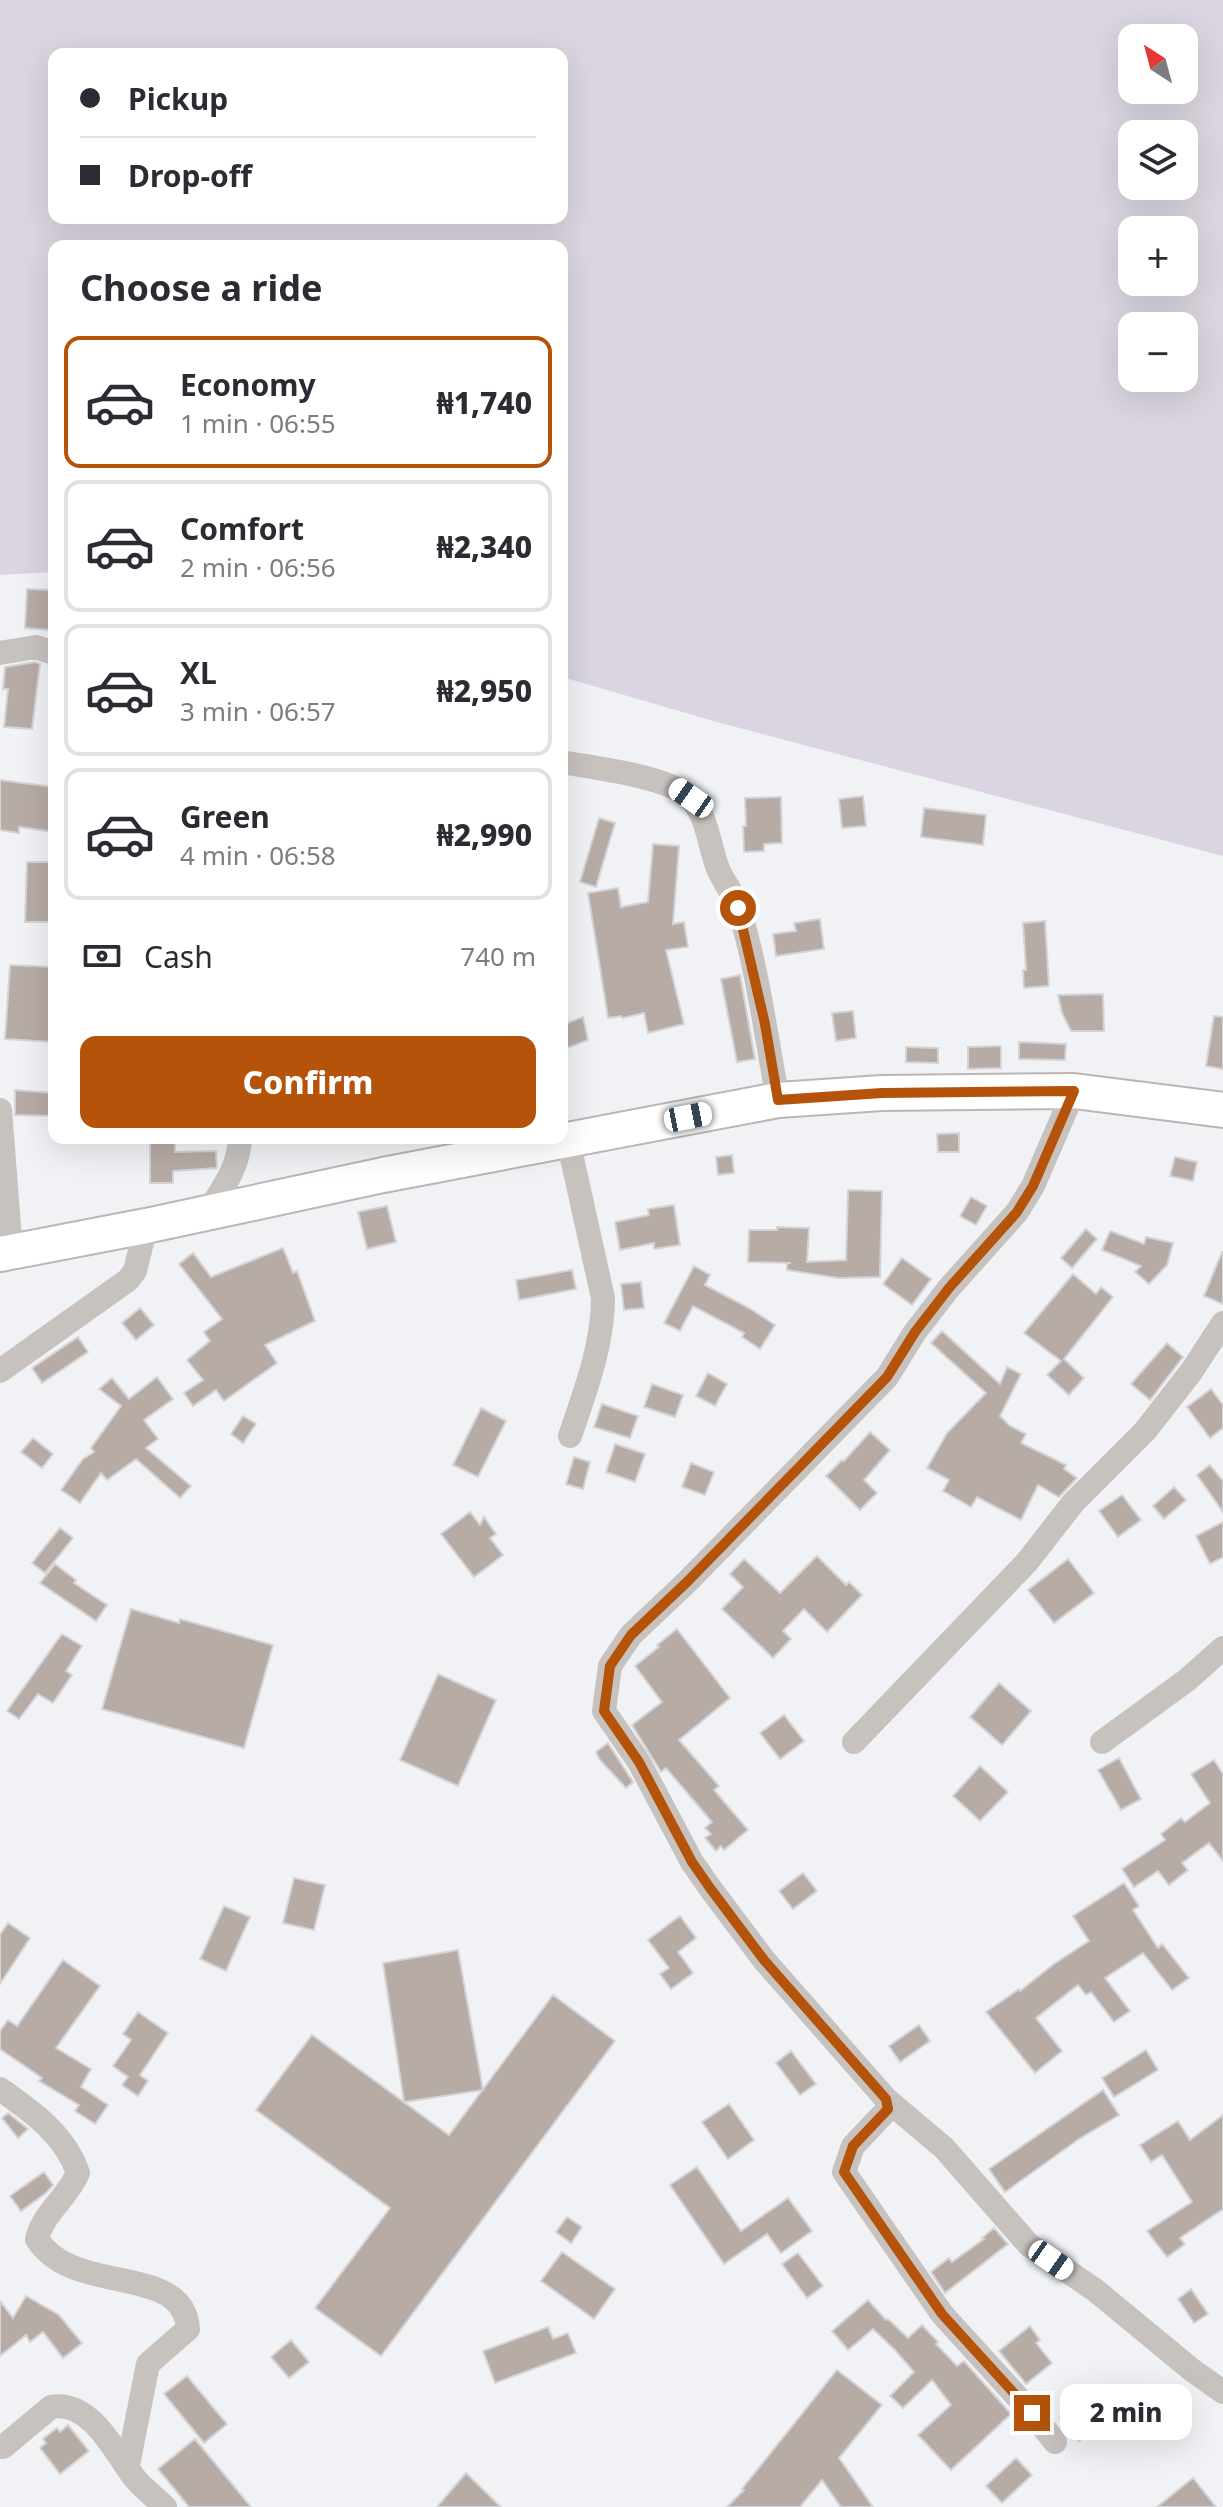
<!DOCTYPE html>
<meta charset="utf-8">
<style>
:root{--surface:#fff;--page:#f7f7f7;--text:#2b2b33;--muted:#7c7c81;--line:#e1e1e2;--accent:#b45309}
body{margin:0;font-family:"Noto Sans",sans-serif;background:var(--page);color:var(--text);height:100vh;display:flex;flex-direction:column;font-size:30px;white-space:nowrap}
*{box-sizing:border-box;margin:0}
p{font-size:26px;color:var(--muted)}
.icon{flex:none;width:44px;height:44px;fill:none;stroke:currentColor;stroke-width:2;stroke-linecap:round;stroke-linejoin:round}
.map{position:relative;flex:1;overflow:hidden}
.sheet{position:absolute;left:48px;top:240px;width:520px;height:904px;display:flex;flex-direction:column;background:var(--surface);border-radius:16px;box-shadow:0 8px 32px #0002}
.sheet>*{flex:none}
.guide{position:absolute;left:48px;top:48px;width:520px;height:176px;border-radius:16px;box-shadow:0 8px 32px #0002;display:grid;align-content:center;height:176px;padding:0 32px;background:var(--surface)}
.needle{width:52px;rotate:324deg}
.tools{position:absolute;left:1118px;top:24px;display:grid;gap:16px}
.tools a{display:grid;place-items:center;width:80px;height:80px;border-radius:16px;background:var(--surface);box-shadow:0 8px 32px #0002;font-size:40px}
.end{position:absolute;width:36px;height:36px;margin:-18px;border:10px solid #b45309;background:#fff;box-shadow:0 0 0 4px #fff}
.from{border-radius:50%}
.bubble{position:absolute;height:56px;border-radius:16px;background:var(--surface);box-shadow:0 8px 32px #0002;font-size:26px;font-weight:800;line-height:56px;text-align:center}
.car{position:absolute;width:24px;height:48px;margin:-24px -12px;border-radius:10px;box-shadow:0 0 6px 2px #0007;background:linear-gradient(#fff 24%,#345 0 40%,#fff 0 76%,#345 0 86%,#fff 0)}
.guide b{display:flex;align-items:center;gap:28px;height:76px;font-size:30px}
.guide b+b{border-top:2px solid var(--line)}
.guide i{width:20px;height:20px;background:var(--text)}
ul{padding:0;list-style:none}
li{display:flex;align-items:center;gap:24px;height:132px;margin:0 16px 12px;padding:0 16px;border:4px solid var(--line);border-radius:16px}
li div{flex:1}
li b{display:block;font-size:30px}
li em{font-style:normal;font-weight:800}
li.active{border-color:var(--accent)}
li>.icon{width:72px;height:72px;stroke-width:1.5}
h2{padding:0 32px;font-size:36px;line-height:96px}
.pay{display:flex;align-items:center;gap:20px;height:88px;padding:0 32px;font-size:30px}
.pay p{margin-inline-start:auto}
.cta{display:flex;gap:16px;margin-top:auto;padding:16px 32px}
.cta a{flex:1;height:92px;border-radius:16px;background:var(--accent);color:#fff;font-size:32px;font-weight:800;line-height:92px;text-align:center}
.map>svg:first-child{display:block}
.green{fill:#dad5e0;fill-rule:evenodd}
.building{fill:#b7aba6;stroke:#d4d4d7;stroke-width:2}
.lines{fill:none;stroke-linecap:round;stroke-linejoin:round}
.secondary-casing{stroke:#bdb5b1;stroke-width:38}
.street{stroke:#c8c2bf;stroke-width:24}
.secondary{stroke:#fff;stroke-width:34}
.route{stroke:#b45309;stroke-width:10}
</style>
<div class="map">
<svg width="1223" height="2507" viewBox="0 0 1223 2507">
<rect width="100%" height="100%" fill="#f1f2f6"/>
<path class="green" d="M0,0H1223V856L717,722L562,677V246H54V572L0,575ZM1132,38H1184V90H1132ZM54,54H562V218H54ZM1132,134H1184V186H1132ZM1132,230H1184V282H1132ZM1132,326H1184V378H1132Z"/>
<path class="building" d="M27,589L51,590L49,630L25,628Z
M35,662L40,664L32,729L4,727L8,689H3L5,667Z
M0,780L54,787V832L19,827V833L0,830Z
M863,796L866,826L842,828L839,799Z
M781,797L782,843L764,844V851L744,852L743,826H746L745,798Z
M924,808L986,815L983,845L921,837Z
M599,818L615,823L596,887L580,882Z
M653,844L679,846L673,924L684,922L688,947L666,950L684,1024L648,1033L644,1013L623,1018L621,1016L608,1018L588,893L618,888L621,907L648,902Z
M27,862H54V922H25Z
M820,919L824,949L776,956L773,934L796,931L794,923Z
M1045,921L1049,986L1024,988L1023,970H1026L1023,923Z
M10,965L54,967V1042L5,1039Z
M740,975L755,1059L737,1062L721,979Z
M1103,994L1104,1031H1071L1062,1013L1058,995Z
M853,1011L856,1038L836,1041L832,1013Z
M1214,1016L1223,1017V1069L1206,1066Z
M583,1017L588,1040L562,1050V1025Z
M1019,1042L1066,1044L1065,1060L1019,1059Z
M1001,1046V1068L968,1069V1047Z
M906,1047L938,1048V1063L906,1062Z
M15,1090L54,1093V1116L15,1115Z
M959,1133V1152H938L937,1134Z
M150,1138H175V1152L216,1151L217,1168L173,1171V1183H150Z
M732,1155L734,1173L718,1175L716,1157Z
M1175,1157L1197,1162L1193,1181L1170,1176Z
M848,1190L882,1191L880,1277L838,1278L787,1270V1263H791L748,1262L749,1230H777V1227L809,1228L807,1262L846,1260Z
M971,1197L987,1206L976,1225L960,1216Z
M674,1205L680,1245L654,1249V1243L620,1250L615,1222L649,1215L648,1209Z
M387,1206L396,1242L367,1249L358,1212Z
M1086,1229L1097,1239L1072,1268L1061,1258Z
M1110,1231L1144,1244L1146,1237L1173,1243L1167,1265L1149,1284L1135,1272L1141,1266L1102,1250Z
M283,1248L293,1273L297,1271L315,1321L265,1345L277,1363L224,1401L216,1390L193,1406L184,1393L203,1380L187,1360L210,1341L204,1332L222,1319L179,1264L193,1253L211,1277Z
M1222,1252H1223V1304L1204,1296Z
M902,1258L931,1279L912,1305L883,1284Z
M694,1266L710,1275L705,1285L749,1308L775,1325L760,1349L742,1337L744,1333L693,1306L680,1331L664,1323Z
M572,1270L576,1289L519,1300L516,1280Z
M1073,1274L1096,1294L1101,1287L1113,1297L1064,1359L1084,1378L1069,1395L1047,1375L1061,1361L1024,1333Z
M641,1282L644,1308L624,1310L621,1284Z
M140,1308L154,1325L136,1340L122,1323Z
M942,1331L1000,1384L1007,1367L1021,1374L1000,1416L1010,1426L1026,1434L1021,1443L1066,1465L1064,1469L1077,1478L1059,1497L1038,1485L1021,1520L977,1497L971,1507L943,1491L949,1480L927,1468L947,1433L986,1393L931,1343Z
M78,1337L88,1352L42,1383L32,1368Z
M1167,1343L1183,1357L1150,1400L1131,1384Z
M708,1373L727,1384L715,1406L696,1396Z
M157,1377L173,1399L144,1420L158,1439L146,1448L191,1486L180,1498L136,1459L107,1480L101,1473L80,1503L61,1490L83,1459L94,1452L91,1448L121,1406L99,1389L112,1378L129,1399Z
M652,1384L683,1395L675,1417L644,1407Z
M1211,1389L1223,1405V1428L1210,1438L1187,1407Z
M602,1404L638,1416L630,1438L594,1427Z
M481,1408L506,1421L478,1477L453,1465Z
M243,1416L256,1424L243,1443L231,1434Z
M870,1432L890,1450L864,1480L877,1493L860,1510L826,1476L842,1460L844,1461Z
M33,1438L53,1454L42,1468L21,1452Z
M615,1444L645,1454L635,1482L606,1472Z
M574,1457L590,1462L583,1489L566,1484Z
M691,1463L714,1472L705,1495L682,1487Z
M1210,1465L1223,1481V1512L1197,1475Z
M1174,1487L1186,1500L1164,1519L1153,1506Z
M1122,1495L1141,1520L1118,1537L1099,1511Z
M470,1512L480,1525L484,1517L496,1534L490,1538L503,1555L474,1577L441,1534Z
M1223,1522V1557L1210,1564L1196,1536Z
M60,1528L73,1538L45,1573L32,1563Z
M817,1556L846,1585L849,1582L862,1595L827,1632L804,1609L783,1631L791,1639L773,1658L722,1609L743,1587L730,1574L744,1559L780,1593Z
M1068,1559L1094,1593L1054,1623L1028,1590Z
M55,1564L76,1580L74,1583L107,1605L96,1621L40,1583Z
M131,1609L179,1623L180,1619L273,1645L244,1748L102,1709Z
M677,1629L730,1698L679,1740L719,1786L714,1790L748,1830L724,1850L721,1846L716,1851L705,1838L711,1834L705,1828L712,1822L666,1768L661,1772L632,1725L662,1702L635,1666L659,1647L657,1645Z
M62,1634L82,1646L66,1671L72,1675L53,1703L38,1694L19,1719L7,1711Z
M438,1674L496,1700L458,1786L400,1760Z
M999,1683L1031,1711L1002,1745L970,1717Z
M784,1715L804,1741L780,1759L760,1733Z
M608,1743L633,1782L626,1788L600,1760L596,1752Z
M1119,1758L1141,1799L1121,1810L1098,1770Z
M1214,1760L1223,1774V1861L1209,1843L1182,1863L1188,1870L1169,1885L1158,1871L1134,1887L1122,1869L1165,1840L1161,1834L1181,1818L1185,1822L1210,1803L1191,1774Z
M980,1766L1008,1792L980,1821L953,1796Z
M803,1873L817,1891L793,1909L779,1891Z
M294,1878L325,1885L314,1930L283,1923Z
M1124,1883L1139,1906L1133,1910L1158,1948L1162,1944L1189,1978L1172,1990L1143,1953L1105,1978L1130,2011L1114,2022L1091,1992L1086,1995L1078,1985L1036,2018L1062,2051L1035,2073L986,2012L1019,1989L1020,1991L1054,1964L1089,1941L1073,1916Z
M224,1906L250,1917L226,1971L200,1959Z
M680,1916L696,1938L678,1952L693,1973L671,1989L660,1974L669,1968L648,1940Z
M8,1923L30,1938L0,1984V1935Z
M458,1950L483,2090L404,2102L383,1963Z
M63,1960L100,1986L56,2048L91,2069L81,2087L108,2105L95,2124L75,2111L79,2105L39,2081L42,2078L0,2049V2031L8,2020L17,2026Z
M553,1995L615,2041L381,2356L315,2308L390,2208L256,2110L312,2035L449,2135Z
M138,2012L168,2033L140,2075L148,2081L138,2096L122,2085L128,2077L113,2066L131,2040L123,2034Z
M919,2025L930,2041L900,2062L889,2046Z
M1146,2050L1158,2070L1114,2097L1102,2078Z
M791,2051L816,2084L800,2095L776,2063Z
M1103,2090L1119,2115L1079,2139L1005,2192L989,2169Z
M729,2104L754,2140L728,2159L702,2122Z
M8,2113L28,2129L18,2138L2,2118Z
M1223,2115V2209L1180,2238L1185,2244L1167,2257L1147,2231L1192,2202L1162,2155L1151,2162L1140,2145L1178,2121L1190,2140Z
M697,2167L741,2231L788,2198L812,2231L781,2253L767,2234L724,2264L670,2185Z
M44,2172L53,2185L46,2193L21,2211L10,2196Z
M567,2217L582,2227L571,2243L556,2232Z
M994,2228L1008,2244L945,2293L931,2272L949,2258L952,2262L984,2239L982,2238Z
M562,2252L615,2289L594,2319L541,2281Z
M798,2253L823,2286L807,2298L782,2264Z
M1191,2289L1208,2314L1194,2323L1178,2299Z
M26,2296L59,2315L82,2343L63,2358L43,2332L30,2342L26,2335L0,2356V2301L13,2318Z
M868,2300L886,2320L888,2319L908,2338L922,2325L938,2342L936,2344L957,2366L964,2361L1011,2414L951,2470L918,2435L951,2405L932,2380L903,2408L890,2396L914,2372L895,2350L873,2329L848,2350L832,2331Z
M1030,2326L1040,2340L1036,2343L1052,2363L1026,2384L999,2351Z
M548,2327L553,2339L568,2333L576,2353L495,2383L483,2351Z
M291,2340L309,2362L289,2378L271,2357Z
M837,2370L882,2405L839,2458L873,2507H841L822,2480L800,2507H727L744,2490L742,2489Z
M187,2376L227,2424L204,2443L164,2394Z
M1170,2395L1186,2416L1168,2431L1151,2410Z
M1076,2404L1095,2428L1079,2441L1060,2417Z
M68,2425L89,2451L60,2474L40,2448L46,2443L43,2439L57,2428L60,2432Z
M195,2439L251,2507H189L158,2469Z
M1016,2458L1032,2475L1002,2503L986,2486Z
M466,2473L501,2507H437Z
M1193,2478L1216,2507H1157Z"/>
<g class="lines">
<defs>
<path id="secondary" d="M0,1254L146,1226L383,1175L778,1100L882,1093L1074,1091L1223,1110"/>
</defs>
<use href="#secondary" class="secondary-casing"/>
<path class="street" d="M0,653L36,647L54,653
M562,762C593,768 669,776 690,798C707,815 709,844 717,866C722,881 734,893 739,909C758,971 766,1036 778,1100
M0,1110L11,1251
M568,1140L603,1298C603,1345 585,1392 570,1436
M207,1213C222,1189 239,1168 240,1138
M0,1371L128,1280L135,1271L146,1226
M854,1742L1027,1562L1073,1503L1145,1431L1191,1372L1223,1323
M1102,1742L1187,1680L1223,1648
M0,2089C31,2111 65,2134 78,2173C68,2197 43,2213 37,2239C73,2297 184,2262 188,2329L148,2364L128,2465
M886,2099L944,2148L1029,2245L1095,2290L1192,2370L1223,2392
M1055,2442L1032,2413L942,2314L844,2172L853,2146L888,2109L886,2099L764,1960L710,1888L692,1862L639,1762L604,1711L610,1666L631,1635L688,1581L887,1377L915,1332L949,1288L1017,1212L1033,1186L1074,1091
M3,2447L51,2407C89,2399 114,2450 133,2476C141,2487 155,2497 165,2507"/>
<use href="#secondary" class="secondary"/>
</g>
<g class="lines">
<path class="route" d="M738,908L765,1024L778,1100L882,1093L1074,1091L1033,1186L1017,1212L949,1288L915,1332L887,1377L688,1581L631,1635L610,1666L604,1711L639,1762L692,1862L710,1888L764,1960L886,2099L888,2109L853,2146L844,2172L942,2314L1032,2413"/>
</g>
</svg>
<div class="tools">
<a><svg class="needle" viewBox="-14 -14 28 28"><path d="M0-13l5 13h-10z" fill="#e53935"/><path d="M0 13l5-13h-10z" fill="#7c7c81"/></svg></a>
<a><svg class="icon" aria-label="layers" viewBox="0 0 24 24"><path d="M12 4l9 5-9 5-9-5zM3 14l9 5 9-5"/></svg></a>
<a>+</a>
<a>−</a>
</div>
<i class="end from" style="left:738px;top:908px"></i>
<i class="end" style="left:1032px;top:2413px"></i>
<div class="bubble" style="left:1060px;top:2384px;width:132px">2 min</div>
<i class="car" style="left:691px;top:798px;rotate:305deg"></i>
<i class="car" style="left:688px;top:1117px;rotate:79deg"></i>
<i class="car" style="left:1051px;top:2260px;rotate:125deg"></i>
<div class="guide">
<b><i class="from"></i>Pickup</b>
<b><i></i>Drop-off</b>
</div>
<section class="sheet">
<h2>Choose a ride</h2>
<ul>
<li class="active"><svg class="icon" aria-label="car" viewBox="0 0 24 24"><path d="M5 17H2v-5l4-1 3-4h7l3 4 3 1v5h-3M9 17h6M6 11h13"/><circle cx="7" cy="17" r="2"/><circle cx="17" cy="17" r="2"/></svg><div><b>Economy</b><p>1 min · 06:55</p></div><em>₦1,740</em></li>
<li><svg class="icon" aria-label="car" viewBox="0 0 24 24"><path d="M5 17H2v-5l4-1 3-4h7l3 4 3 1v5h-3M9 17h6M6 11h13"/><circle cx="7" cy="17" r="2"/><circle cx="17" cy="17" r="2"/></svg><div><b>Comfort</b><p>2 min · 06:56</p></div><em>₦2,340</em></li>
<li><svg class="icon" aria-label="car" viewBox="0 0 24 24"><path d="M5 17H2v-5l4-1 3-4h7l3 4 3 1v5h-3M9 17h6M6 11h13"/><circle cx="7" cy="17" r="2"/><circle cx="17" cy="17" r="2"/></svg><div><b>XL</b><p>3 min · 06:57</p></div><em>₦2,950</em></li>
<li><svg class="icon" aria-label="car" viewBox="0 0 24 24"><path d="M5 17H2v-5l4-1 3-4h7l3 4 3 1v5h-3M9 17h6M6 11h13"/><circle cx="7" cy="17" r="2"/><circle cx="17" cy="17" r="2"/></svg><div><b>Green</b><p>4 min · 06:58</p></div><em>₦2,990</em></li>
</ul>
<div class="pay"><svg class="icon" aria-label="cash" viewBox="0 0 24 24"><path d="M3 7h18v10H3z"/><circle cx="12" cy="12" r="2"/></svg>Cash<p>740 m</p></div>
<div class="cta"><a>Confirm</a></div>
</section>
</div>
